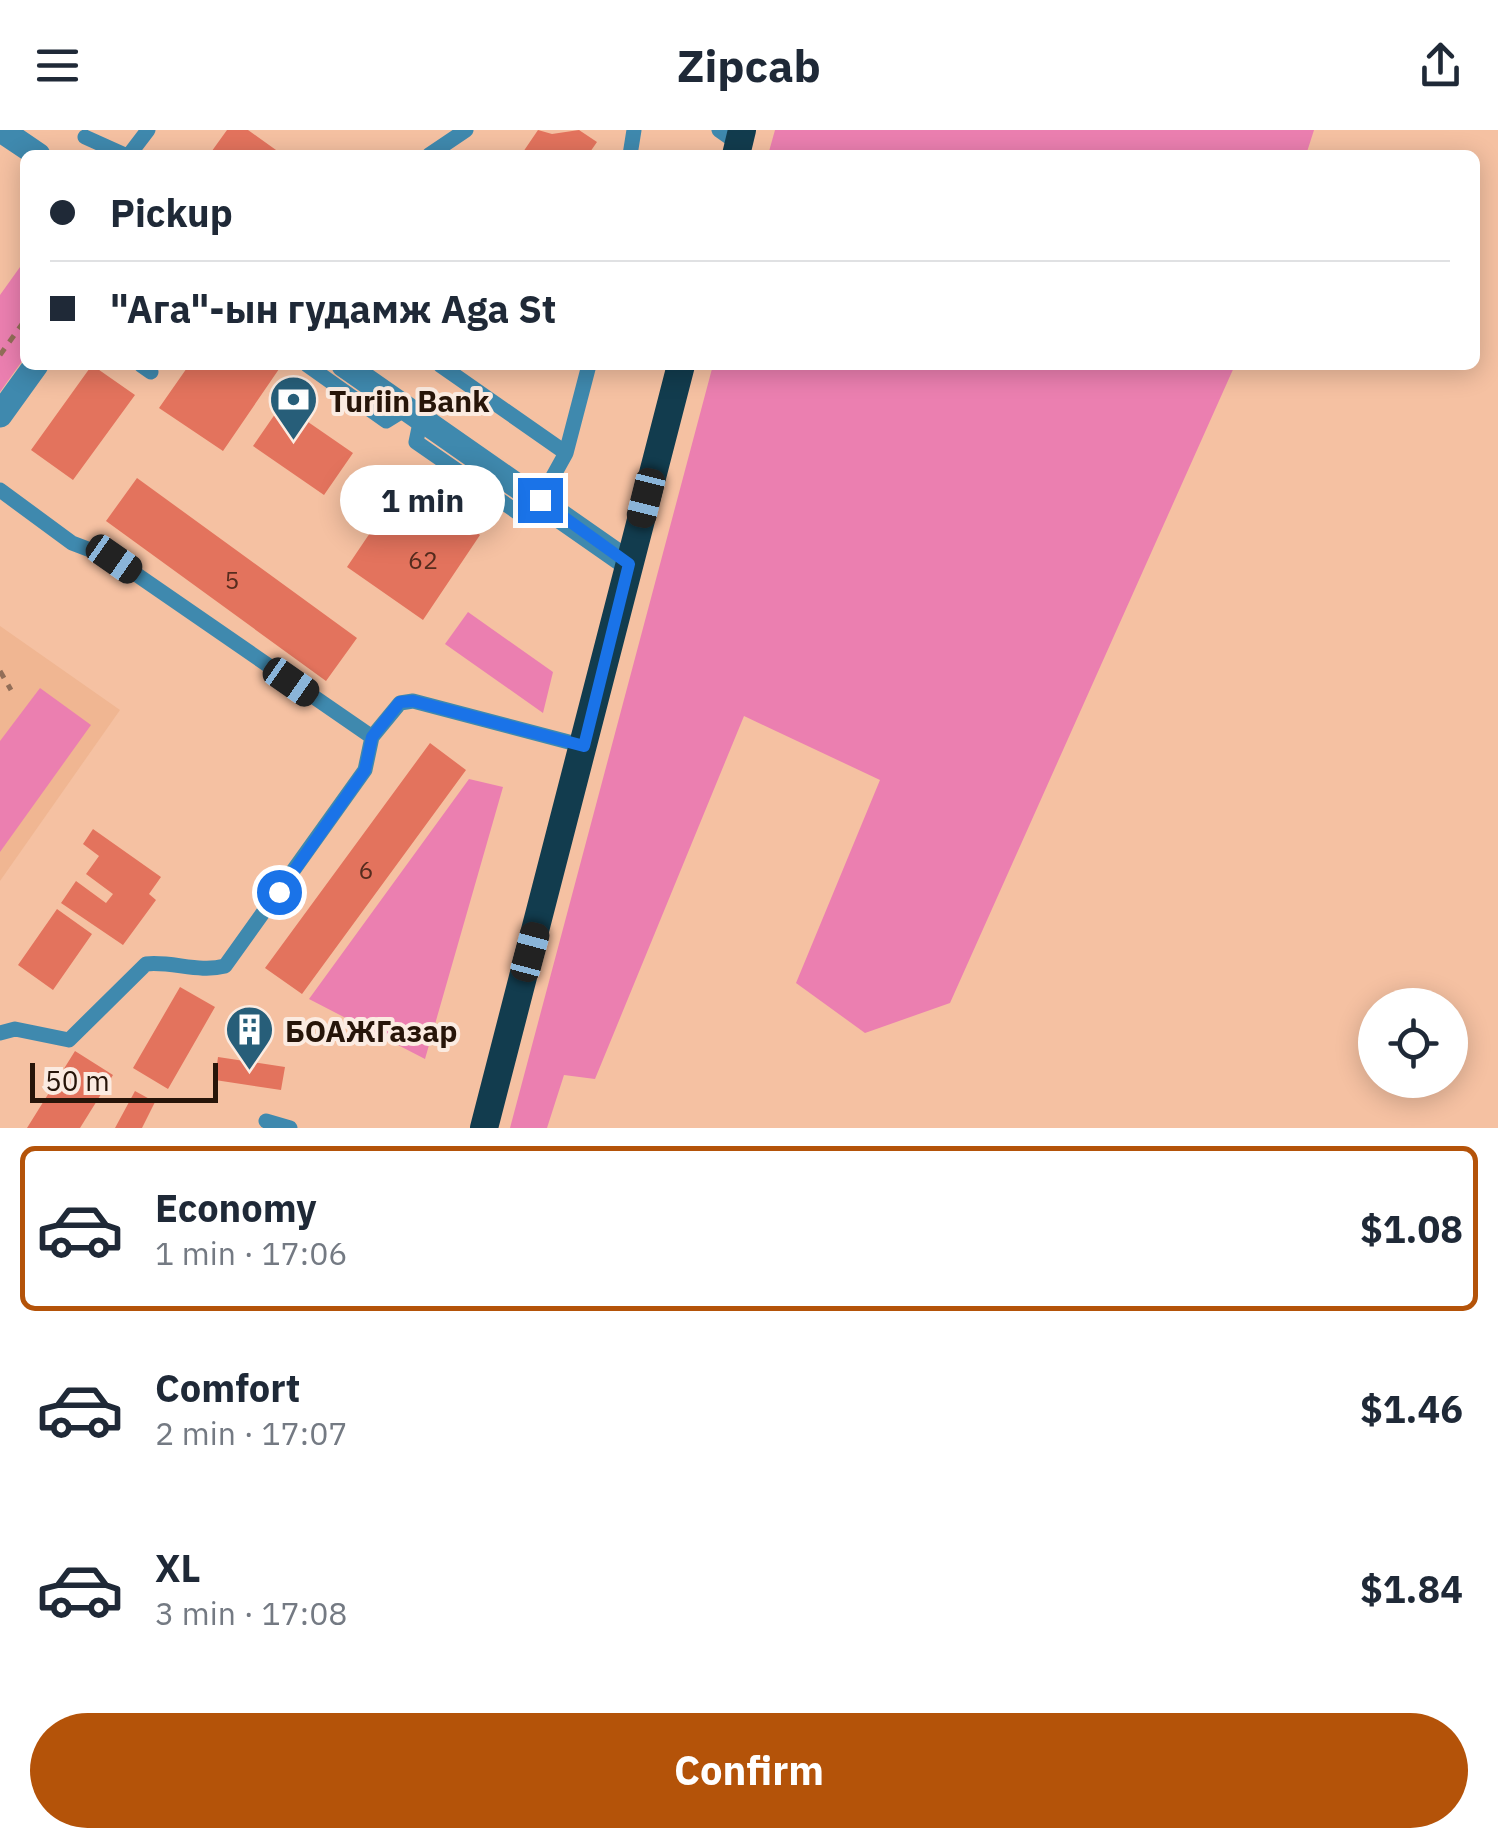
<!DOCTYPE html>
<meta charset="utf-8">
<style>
:root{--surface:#fff;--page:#f6f6f7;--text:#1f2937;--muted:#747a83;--line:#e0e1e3;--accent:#b45309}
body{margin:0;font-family:"IBM Plex Sans",sans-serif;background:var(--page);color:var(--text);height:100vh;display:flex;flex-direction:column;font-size:38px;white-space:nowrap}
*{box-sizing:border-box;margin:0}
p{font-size:32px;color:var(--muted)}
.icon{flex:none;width:55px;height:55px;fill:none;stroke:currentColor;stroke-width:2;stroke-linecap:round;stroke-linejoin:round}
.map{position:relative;height:998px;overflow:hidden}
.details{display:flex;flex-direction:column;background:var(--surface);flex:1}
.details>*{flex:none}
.guide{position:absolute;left:20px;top:20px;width:1460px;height:220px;border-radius:15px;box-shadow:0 5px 25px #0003;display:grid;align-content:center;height:220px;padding:0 30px;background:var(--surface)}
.buttons{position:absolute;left:1358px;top:858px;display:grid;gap:20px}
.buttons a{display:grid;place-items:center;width:110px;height:110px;border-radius:50%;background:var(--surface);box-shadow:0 5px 25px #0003;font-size:50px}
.scale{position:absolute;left:30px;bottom:25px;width:188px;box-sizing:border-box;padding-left:10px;border:5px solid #271509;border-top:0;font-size:28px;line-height:35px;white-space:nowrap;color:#271509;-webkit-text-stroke:8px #fbebe1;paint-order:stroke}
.end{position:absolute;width:45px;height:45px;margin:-22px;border:12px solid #1a73e8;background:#fff;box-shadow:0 0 0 5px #fff}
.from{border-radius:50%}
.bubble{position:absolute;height:70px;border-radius:35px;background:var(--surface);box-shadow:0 5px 25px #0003;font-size:32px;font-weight:700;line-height:70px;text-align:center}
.car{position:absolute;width:30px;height:60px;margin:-30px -15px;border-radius:12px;box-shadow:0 0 8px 2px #0007;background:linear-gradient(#222 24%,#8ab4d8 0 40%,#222 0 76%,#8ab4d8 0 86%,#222 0)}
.guide b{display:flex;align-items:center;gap:35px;height:95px;font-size:38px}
.guide b+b{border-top:2px solid var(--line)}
.guide i{width:25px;height:25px;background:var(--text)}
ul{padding:18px 0 0;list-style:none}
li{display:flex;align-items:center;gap:30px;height:165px;margin:0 20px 15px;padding:0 10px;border:5px solid transparent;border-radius:15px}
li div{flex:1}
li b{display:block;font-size:38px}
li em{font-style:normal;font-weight:700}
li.selected{border-color:var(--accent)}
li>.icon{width:90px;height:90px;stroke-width:1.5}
.cta{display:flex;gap:20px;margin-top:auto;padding:20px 30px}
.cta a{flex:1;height:115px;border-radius:60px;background:var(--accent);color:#fff;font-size:40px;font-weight:700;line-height:115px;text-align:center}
header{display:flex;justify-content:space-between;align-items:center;height:130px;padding:0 30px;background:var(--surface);font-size:45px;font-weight:700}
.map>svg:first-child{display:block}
.built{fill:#f0b692}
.green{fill:#eb7fb0}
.building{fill:#e3735d}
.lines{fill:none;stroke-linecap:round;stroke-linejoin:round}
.path{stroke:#926e58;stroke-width:5;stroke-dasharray:8 8;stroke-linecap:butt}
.service{stroke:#3f89ae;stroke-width:15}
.minor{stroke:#3f89ae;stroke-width:25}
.trunk{stroke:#123c4e;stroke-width:28}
.route{stroke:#1a73e8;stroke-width:12}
.labels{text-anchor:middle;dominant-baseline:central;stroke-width:8;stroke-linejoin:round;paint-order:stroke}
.number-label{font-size:25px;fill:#562c1e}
.poi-label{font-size:30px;font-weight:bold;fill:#271509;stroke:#fbebe1;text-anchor:start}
</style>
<header><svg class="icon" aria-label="menu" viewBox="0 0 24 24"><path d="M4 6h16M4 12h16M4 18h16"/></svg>Zipcab<svg class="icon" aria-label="share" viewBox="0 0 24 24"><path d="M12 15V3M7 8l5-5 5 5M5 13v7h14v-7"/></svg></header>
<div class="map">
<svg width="1498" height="998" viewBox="0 0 1498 998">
<rect width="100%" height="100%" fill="#f5c1a2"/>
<path class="built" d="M0,496L120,580L0,751Z"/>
<path class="green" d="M775,0H1314L1306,25H768Z
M25,130V227L0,262V165Z
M713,235H1235L950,873L865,903L796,853L880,650L744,586L595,949L564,945L547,998H510Z
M468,482L553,542L543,583L445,514Z
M40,558L91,595L0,722V611Z
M469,649L503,657L425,929L309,869Z"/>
<path class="building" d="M227,0H248L283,25H209Z
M538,0L552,4L579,0L597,12L588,25H521Z
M92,235L135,265L73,350L31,320Z
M189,235H274L279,239L223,321L159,278Z
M282,274L353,323L324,365L253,316Z
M137,348L357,508L326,551L106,391Z
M405,351L480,405L423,490L347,437Z
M430,613L466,640L302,864L265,838Z
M93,699L161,747L149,764L156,770L123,815L61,773L76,751L106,773L113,764L86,744L99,726L83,714Z
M57,779L92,804L53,860L18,835Z
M180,857L215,877L168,959L133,938Z
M75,921L113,945L80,998H27Z
M218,927L285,937L281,960L215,950Z
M135,961L155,972L142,998H115Z"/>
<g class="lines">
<path class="path" d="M0,225L25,190
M0,541L11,560"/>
<path class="service" d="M719,0L739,14
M85,7L125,25
M129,25L148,0
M429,25L466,0
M630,25L634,0
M141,235L151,242
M307,235L386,291L407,278
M440,235L566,323L540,370
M421,288L416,312L527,389
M566,323L589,235
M0,360L72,413L114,429L372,607L400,573L413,571L584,616
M0,903L15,899L69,910L146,834C172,831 199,843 225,836L365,640L372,607
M266,991L290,998"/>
<path class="minor" d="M1,0L38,25
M344,235L629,434
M0,285L36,235"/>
<path class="trunk" d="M736,25L742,0
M484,998L681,235"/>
</g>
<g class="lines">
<path class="route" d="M279,762L365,640L372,607L400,572L413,571L584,616L629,434L540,370"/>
</g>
<defs>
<symbol id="bank-pin" viewBox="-11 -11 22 30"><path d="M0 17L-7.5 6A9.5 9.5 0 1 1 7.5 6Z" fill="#275e79" stroke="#fbebe1"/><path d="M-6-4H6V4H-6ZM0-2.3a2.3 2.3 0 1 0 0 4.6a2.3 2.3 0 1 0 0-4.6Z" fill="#fff"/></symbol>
<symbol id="building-pin" viewBox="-11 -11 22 30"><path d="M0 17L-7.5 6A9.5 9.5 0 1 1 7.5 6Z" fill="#275e79" stroke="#fbebe1"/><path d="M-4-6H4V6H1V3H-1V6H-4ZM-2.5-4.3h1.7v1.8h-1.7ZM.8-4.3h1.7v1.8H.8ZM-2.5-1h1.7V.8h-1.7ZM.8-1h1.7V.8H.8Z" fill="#fff"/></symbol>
</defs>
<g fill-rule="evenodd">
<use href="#bank-pin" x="266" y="242" width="55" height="75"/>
<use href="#building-pin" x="222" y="872" width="55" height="75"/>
</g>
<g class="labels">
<g class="number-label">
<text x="423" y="429">62</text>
<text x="232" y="449">5</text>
<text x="366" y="739">6</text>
</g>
<g class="poi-label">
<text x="329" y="270">Turiin Bank</text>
<text x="285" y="900">БОАЖГазар</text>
</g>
</g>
</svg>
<div class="buttons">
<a><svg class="icon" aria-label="locate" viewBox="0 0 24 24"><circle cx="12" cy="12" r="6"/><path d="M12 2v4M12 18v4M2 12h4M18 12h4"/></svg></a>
</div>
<div class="scale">50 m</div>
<i class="end from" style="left:279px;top:762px"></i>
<i class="end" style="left:540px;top:370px"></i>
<div class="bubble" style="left:340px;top:335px;width:165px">1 min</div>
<i class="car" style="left:646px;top:368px;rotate:194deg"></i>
<i class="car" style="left:114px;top:429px;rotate:125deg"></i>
<i class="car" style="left:291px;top:552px;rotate:125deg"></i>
<i class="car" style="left:530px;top:822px;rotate:15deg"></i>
<div class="guide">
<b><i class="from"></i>Pickup</b>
<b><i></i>&quot;Ага&quot;-ын гудамж Aga St</b>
</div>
</div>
<section class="details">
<ul>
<li class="selected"><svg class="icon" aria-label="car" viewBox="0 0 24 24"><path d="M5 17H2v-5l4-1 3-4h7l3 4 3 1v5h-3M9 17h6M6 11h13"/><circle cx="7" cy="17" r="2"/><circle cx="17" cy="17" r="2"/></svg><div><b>Economy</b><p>1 min · 17:06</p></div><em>$1.08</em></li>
<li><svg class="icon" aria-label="car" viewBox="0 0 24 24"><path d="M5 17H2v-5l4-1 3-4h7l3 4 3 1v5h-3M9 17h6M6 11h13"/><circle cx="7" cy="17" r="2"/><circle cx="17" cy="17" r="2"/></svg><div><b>Comfort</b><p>2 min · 17:07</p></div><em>$1.46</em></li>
<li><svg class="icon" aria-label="car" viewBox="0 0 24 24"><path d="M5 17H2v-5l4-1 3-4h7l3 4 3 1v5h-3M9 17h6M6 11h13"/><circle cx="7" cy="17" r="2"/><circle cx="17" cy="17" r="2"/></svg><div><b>XL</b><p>3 min · 17:08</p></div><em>$1.84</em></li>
</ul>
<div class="cta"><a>Confirm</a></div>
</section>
